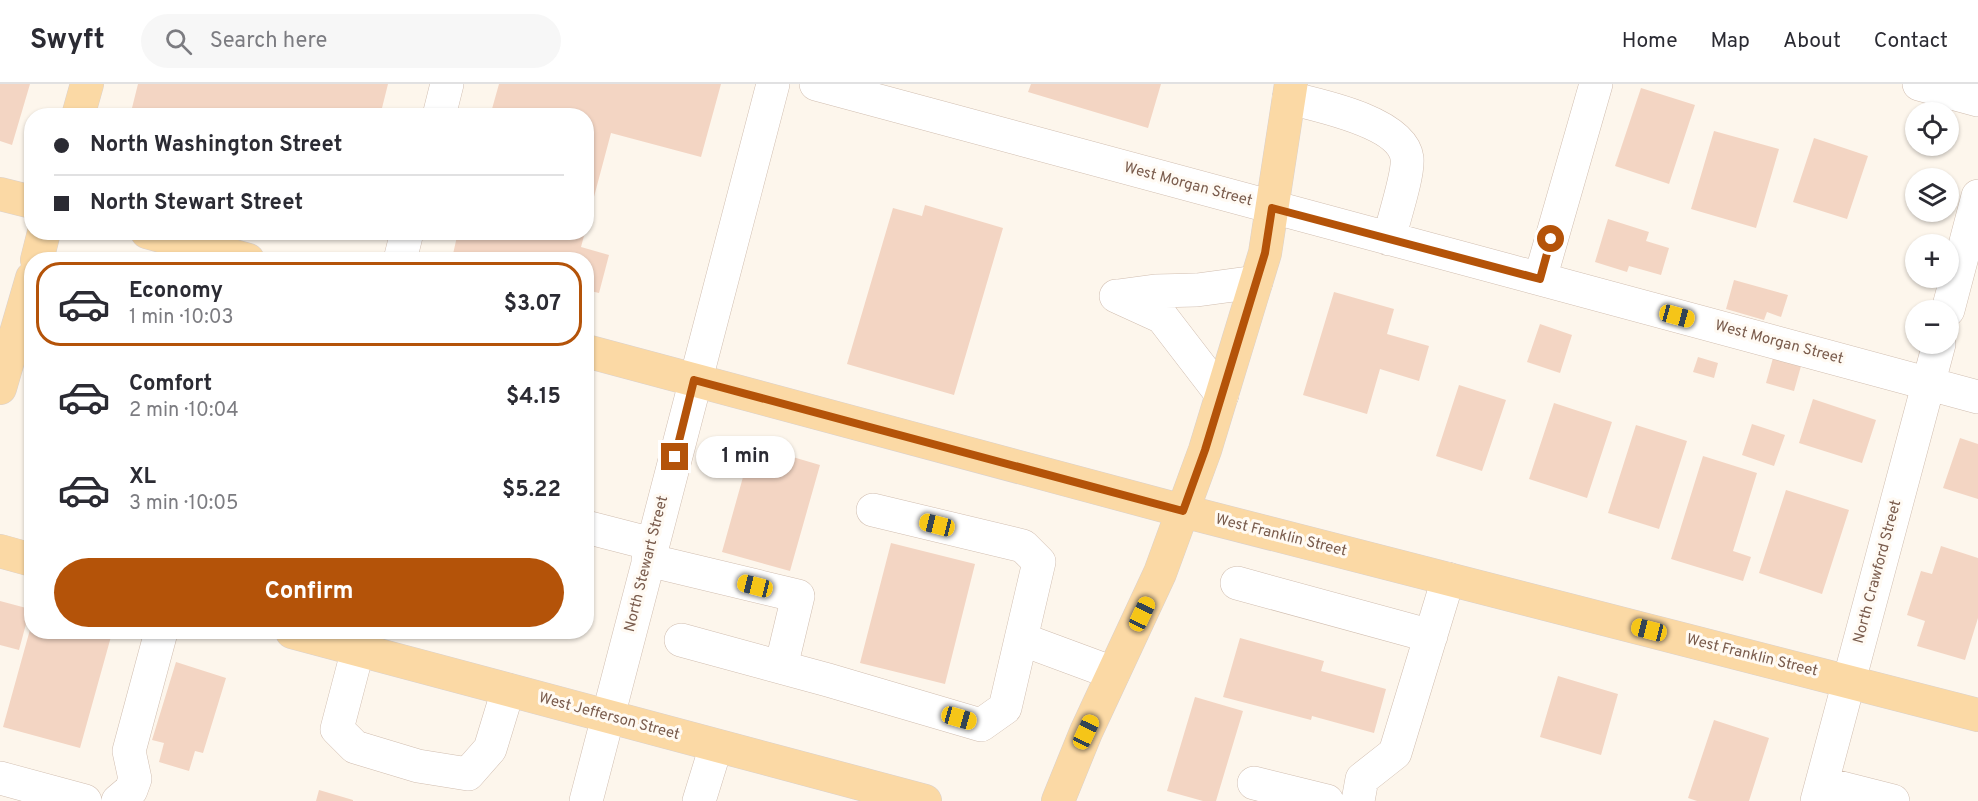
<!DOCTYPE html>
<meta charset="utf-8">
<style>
:root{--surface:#fff;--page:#f7f7f7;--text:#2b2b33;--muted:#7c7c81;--line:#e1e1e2;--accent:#b45309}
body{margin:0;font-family:Overpass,sans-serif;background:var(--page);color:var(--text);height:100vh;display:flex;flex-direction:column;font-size:22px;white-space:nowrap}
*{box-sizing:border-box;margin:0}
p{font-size:20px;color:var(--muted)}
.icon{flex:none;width:33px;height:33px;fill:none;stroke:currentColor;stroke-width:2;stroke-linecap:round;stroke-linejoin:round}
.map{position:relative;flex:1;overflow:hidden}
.side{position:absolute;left:24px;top:168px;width:570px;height:387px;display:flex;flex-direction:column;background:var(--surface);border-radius:24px;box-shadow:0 2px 4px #0004}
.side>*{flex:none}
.top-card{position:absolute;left:24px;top:24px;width:570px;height:132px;border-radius:24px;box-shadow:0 2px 4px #0004;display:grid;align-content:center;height:132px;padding:0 30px;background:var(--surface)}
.fabs{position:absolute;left:1905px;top:18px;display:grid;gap:12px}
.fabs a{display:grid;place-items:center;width:54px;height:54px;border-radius:50%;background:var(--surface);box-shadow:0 2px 4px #0004;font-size:30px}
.end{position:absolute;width:27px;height:27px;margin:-14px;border:8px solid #b45309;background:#fff;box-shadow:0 0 0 3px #fff}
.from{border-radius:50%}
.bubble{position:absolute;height:42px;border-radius:21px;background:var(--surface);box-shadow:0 2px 4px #0004;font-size:20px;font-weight:700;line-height:42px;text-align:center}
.car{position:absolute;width:18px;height:36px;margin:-18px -9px;border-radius:8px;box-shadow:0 0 4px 2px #0007;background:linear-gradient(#f5c518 24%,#345 0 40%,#f5c518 0 76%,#345 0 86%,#f5c518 0)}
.top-card b{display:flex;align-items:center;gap:21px;height:57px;font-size:22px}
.top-card b+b{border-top:2px solid var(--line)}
.top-card i{width:15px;height:15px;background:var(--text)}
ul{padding:10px 0 0;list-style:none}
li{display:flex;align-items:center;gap:18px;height:84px;margin:0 12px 9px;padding:0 18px;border:3px solid transparent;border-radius:24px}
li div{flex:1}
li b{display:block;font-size:22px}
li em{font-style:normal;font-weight:700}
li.on{border-color:var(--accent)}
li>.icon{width:54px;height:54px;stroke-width:1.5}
.button{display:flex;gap:12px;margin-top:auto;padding:12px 30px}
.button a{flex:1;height:69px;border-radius:36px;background:var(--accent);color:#fff;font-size:24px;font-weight:700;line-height:69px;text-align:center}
header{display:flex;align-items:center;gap:36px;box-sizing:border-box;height:84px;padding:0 30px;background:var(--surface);border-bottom:2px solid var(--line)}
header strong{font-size:28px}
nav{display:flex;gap:33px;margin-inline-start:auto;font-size:21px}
.search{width:420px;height:54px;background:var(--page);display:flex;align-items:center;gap:15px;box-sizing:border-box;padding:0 21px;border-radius:33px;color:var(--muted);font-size:22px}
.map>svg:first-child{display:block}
.building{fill:#f3d5c3}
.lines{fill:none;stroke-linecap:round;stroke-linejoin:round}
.minor-casing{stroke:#d1beb0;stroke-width:34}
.major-casing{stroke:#dad1cd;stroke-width:34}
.minor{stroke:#fff;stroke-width:33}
.major{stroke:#fbd9a5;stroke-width:33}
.route{stroke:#b45309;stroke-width:8}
.labels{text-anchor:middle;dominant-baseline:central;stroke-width:6;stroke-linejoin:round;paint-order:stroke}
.street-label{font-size:15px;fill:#7a5c4d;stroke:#fffaf3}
</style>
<header>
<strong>Swyft</strong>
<div class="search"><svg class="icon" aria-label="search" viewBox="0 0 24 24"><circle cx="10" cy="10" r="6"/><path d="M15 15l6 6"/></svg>Search here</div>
<nav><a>Home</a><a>Map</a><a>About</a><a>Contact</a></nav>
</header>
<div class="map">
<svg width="1978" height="717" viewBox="0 0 1978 717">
<rect width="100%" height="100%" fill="#fdf6ec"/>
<path class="building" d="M0,0H30L12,61L0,57Z
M138,0H388L380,32H130Z
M499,0H721L701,73L611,49L587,139L586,32H490Z
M1031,0H1161L1148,44L1028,8Z
M1641,4L1695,21L1669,100L1615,82Z
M1714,47L1779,65L1756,144L1691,125Z
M1814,54L1868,72L1847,135L1793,118Z
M925,121L1003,144L954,311L847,280L893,124L922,132Z
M1608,135L1649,148L1646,157L1669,164L1661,191L1629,182L1627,188L1595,178Z
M458,148H585L581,163L609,171L599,209L586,206V176H474L453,170Z
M1734,196L1788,211L1781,233L1767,228L1764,236L1726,225Z
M1334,208L1394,225L1387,250L1429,262L1419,297L1380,285L1367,330L1303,311Z
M1540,240L1572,251L1560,289L1527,278Z
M1698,273L1718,279L1714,294L1693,288Z
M1773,274L1801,282L1794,307L1766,299Z
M1459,301L1506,316L1482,387L1436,372Z
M1813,315L1876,336L1862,379L1799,359Z
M1554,319L1612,338L1587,414L1529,395Z
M1752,340L1785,351L1774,382L1742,371Z
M1636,341L1687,357L1659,445L1608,429Z
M1960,354L1978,360V415L1943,404Z
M752,361L820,381L790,487L722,468Z
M1703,372L1757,389L1733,467L1751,473L1743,497L1671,475Z
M1786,406L1849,426L1822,510L1759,489Z
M891,459L975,480L945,600L860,579Z
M1941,462L1978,474V534L1965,576L1917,562L1925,537L1907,531L1921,487L1932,490Z
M0,517L30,525L19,566L0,561Z
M31,542L32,548L112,549L80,664L3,643Z
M512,548H534L532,554Z
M1240,554L1324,577L1321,587L1386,605L1374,649L1312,632L1311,636L1223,613Z
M176,578L226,594L203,669L195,667L189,687L159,678L164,659L152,656Z
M1558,592L1618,610L1601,671L1540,653Z
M1195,613L1243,627L1216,717H1203L1167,707Z
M1714,636L1769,654L1749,717H1697L1688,714Z
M319,706L353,716V717H316Z"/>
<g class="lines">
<defs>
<path id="minor" d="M816,0L1978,313
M1919,0L1978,16
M1289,14C1318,21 1402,38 1407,74C1409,90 1393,137 1389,155
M439,32L447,0
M400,176L407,148
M1540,195L1596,0
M1116,212L1162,233L1222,311
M1118,212L1155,207L1197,206L1256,198
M1948,226L1978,112
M873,426L1023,462L1039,478L1021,555L1113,589
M586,443L652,460
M648,476L798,512L781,583
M1237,499L1431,552
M681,556L828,596L981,641L1005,624L1021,555
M358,565L337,645L355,663L418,682L468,690L490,665L508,606
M0,694L85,717
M1254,699L1327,717
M1822,699L1893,717
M118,717L131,706L135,695L129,667L161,548
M586,717L773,0
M699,717L716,662
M1358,717L1362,695L1395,669L1448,495
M1817,717L1939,260"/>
<path id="major" d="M78,32L87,0
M0,110L32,118
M147,148L248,176
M37,176L44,148
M586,267L1183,427L1978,631
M0,304L32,194
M0,467L32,476
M292,548L925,717
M1058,717L1086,648L1160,489L1205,366L1265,169L1291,0"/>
</defs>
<use href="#minor" class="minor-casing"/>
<use href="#major" class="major-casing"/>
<use href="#minor" class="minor"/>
<use href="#major" class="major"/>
</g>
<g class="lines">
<path class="route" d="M675,373L694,296L1183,427L1205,366L1265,169L1272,124L1540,195L1551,155"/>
</g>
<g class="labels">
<g class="street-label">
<text transform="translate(1188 101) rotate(15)">West Morgan Street</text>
<text transform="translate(1779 259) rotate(15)">West Morgan Street</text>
<text transform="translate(1281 452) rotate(14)">West Franklin Street</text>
<text transform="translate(647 480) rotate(-76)">North Stewart Street</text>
<text transform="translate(1878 488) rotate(-75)">North Crawford Street</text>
<text transform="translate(1752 572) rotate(14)">West Franklin Street</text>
<text transform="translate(609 633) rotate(15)">West Jefferson Street</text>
</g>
</g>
</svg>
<div class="fabs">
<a><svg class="icon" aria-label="locate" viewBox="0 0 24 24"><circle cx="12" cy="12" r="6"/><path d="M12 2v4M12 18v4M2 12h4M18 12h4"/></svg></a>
<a><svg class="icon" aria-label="layers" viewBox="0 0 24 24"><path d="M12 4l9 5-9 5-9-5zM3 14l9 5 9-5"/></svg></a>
<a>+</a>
<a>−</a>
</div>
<i class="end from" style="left:1551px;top:155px"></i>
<i class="end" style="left:675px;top:373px"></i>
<div class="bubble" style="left:696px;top:352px;width:99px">1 min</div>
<i class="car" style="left:1677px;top:232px;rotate:105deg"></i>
<i class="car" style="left:937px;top:441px;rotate:284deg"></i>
<i class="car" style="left:755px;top:502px;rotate:284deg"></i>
<i class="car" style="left:1142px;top:530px;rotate:25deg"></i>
<i class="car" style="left:1649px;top:546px;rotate:284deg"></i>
<i class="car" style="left:959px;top:634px;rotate:106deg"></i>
<i class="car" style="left:1086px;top:648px;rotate:25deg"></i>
<div class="top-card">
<b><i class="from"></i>North Washington Street</b>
<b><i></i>North Stewart Street</b>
</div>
<section class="side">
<ul>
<li class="on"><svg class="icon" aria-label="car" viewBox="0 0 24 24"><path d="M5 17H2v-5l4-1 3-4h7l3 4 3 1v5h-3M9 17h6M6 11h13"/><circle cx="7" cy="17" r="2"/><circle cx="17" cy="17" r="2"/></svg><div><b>Economy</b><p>1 min · 10:03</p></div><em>$3.07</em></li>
<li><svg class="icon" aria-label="car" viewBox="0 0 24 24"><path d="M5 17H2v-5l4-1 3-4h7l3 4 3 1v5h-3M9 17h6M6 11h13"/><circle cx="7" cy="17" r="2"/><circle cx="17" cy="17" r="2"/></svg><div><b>Comfort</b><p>2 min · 10:04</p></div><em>$4.15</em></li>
<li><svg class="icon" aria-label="car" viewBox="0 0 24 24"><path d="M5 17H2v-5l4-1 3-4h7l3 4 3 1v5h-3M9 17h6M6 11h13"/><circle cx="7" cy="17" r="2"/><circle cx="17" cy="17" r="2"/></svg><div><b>XL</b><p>3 min · 10:05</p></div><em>$5.22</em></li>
</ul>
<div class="button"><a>Confirm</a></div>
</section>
</div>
